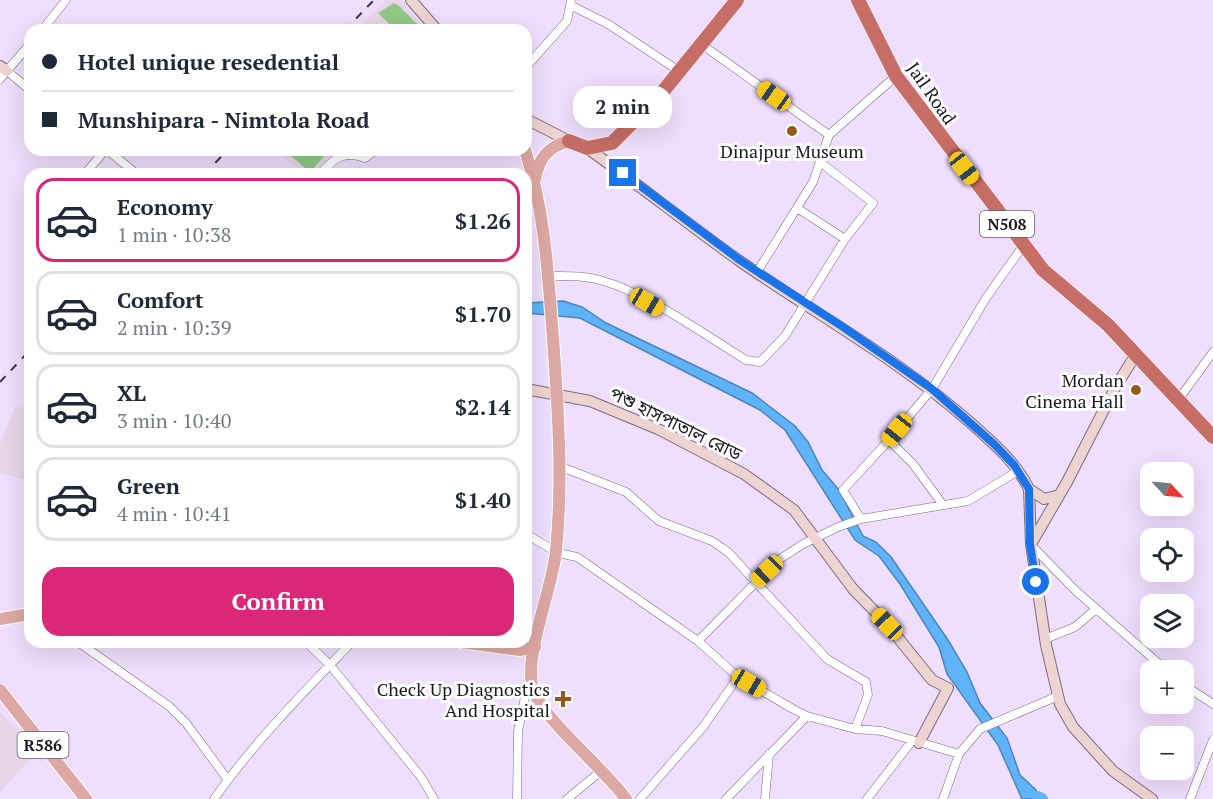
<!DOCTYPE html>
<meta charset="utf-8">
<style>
:root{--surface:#fff;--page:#f6f6f7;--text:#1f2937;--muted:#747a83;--line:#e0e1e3;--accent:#db2777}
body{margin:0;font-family:"PT Serif","Noto Sans Bengali",serif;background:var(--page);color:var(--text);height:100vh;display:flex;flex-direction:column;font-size:22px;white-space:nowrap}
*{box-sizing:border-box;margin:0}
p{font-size:20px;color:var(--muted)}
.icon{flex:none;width:33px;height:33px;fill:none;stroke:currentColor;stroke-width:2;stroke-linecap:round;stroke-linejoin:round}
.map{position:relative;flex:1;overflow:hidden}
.details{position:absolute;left:24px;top:168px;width:508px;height:480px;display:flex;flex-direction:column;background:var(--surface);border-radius:18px;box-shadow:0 6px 24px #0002}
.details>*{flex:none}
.top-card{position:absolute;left:24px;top:24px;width:508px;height:132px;border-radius:18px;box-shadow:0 6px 24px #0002;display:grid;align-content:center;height:132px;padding:0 18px;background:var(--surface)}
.needle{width:39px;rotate:116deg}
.controls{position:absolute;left:1140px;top:462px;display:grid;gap:12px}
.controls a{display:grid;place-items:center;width:54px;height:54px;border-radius:12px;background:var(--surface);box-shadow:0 6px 24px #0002;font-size:30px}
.end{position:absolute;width:27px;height:27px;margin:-14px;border:8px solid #1a73e8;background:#fff;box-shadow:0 0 0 3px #fff}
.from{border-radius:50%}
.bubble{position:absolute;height:42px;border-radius:18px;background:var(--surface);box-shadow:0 6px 24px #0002;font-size:20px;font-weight:600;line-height:42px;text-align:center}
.car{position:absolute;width:18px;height:36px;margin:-18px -9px;border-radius:8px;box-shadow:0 0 4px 2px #0007;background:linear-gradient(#f5c518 24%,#345 0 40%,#f5c518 0 76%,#345 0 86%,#f5c518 0)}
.top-card b{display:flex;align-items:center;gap:21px;height:57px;font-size:22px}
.top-card b+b{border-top:2px solid var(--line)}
.top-card i{width:15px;height:15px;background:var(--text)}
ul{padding:10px 0 0;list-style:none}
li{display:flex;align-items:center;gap:18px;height:84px;margin:0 12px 9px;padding:0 6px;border:3px solid var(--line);border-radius:18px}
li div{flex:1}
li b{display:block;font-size:22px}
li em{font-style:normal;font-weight:600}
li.active{border-color:var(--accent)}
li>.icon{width:54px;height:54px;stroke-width:1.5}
.cta{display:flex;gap:12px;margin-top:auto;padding:12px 18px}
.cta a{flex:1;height:69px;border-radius:18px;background:var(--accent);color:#fff;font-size:24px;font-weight:600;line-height:69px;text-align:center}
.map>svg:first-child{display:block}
.education{fill:#e6d6e8}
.green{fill:#92c885}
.water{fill:#5fb4f9;stroke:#4b85b8;stroke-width:1.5}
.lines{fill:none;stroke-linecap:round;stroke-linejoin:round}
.river{stroke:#5fb4f9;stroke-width:12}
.street-casing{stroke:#7b6b86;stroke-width:9}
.secondary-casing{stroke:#7b6b86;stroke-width:12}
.primary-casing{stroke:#fff;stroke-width:14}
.highway-casing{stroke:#fff;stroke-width:15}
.street{stroke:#fff;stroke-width:8}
.secondary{stroke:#eed4d1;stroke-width:10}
.primary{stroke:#dda8a3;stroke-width:12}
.highway{stroke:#c66e65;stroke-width:14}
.rail{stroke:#3f3745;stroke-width:2;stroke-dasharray:8 8;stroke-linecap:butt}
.route{stroke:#1a73e8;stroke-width:8}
.poi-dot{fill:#945918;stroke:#fff;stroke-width:2}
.labels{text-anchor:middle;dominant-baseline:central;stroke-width:6;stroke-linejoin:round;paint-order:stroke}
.shield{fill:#fff;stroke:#615d64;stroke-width:1.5}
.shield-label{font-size:16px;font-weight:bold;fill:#1d1721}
.street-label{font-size:18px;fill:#1d1721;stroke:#fff}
.poi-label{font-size:18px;fill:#1d1721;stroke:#fff;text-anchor:end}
</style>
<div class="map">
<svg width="1213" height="799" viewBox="0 0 1213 799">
<rect width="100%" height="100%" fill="#efdefd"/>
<path class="education" d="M386,0H401L426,30H356Z
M275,150H336L316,174H303Z
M15,407L30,408V481L0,473V443Z
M0,712L38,751L0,792Z"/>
<path class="green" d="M394,3L399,6L423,30H395L378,13Z
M284,150H326L328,152L310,172Z"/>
<path class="water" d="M563,301L582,307L606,323L752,393L795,426L808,442L822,470L839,490L863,536L876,542L891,557L948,640L967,672L980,703L1007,738L1020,775L1036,790L1039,799H1022L998,745L947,674L939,647L900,584L879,556L855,540L785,430L760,410L580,318L527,313L526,303Z"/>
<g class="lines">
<path class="river" d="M1038,797L1042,799"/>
<defs>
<path id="street" d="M570,5L608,24L679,71
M42,30L66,0
M701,44L829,135
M526,67L567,21L571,0
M7,71L30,90
M0,79L30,44
M107,150L137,174
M85,174L105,150
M320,174C334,158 344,150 365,158L376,150
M797,208L845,239
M757,272L813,182L829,135L896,76
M548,276C566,276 585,275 603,281C646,293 707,336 746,360L760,362L785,336L845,239L873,203L820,162
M1179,399L1213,352
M559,466L626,492L659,521L712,541L728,552L827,659L866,682L868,695L855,729
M943,505L913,464L889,440L932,389L986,298L1023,246
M861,519L843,490L889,440
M526,534L558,553L577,557L698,641L738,677L793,709L807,716L855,729L882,731L959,754
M1031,545L1076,591L1166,670
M1045,639L1075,627L1096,609
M698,641L777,561L803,544L838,527L861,519L968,501L1018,471
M78,642L169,706L186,723L228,780
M306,642L330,665L421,777L434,799
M1184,685L1213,704
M214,799C255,741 303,693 352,642
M517,799L518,731L529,678
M567,799L601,771
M640,799L703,727L738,677
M726,799L807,716
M765,799L769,754
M867,799L912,741
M943,799L959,754L980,729L1058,696
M1190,799L1213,740"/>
<path id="secondary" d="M411,0L437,30
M0,66L7,71
M526,119L569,141
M587,148C639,185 689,225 741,262C819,316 901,361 972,424C993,443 1016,462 1029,489L1031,544
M1135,356L1116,386L1067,482L1031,544L1046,645L1060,704L1073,727L1113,771L1152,799
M526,389L590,401L660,430L744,474L794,510L853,589L887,624L932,680L948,688L919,743
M1029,489L1044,499L1056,496"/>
<path id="primary" d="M525,150C545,211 548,274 553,338C558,408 563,480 556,551C553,587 523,657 533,689C542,719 605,769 626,799
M535,179C539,158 548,147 569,141
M0,619L30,614
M461,642L520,650L535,647
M0,690L86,799"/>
<path id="highway" d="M858,0L896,76L1043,270L1108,325L1213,437
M569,141L587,148L612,143L660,95L737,0"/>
</defs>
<use href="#street" class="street-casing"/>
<use href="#secondary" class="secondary-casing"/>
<use href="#primary" class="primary-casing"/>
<use href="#highway" class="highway-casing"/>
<use href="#street" class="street"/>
<use href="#secondary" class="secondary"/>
<use href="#primary" class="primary"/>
<use href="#highway" class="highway"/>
<path class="rail" d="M345,30L374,0
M204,174L228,150
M0,382L30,350"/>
</g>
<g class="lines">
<path class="route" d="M623,173L741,261L843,327L932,389L994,444L1014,465L1029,489L1030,544L1036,582"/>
</g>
<g class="poi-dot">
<circle cx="792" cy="131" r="6"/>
<circle cx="1136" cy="390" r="6"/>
<path d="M560 690h6v6h6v6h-6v6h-6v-6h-6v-6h6z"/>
</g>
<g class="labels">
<g class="shield">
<rect x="980" y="211" width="54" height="26" rx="4.5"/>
<rect x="17.5" y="732" width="51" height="26" rx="4.5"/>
</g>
<g class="shield-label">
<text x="1007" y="224">N508</text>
<text x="43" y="745">R586</text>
</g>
<g class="street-label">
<text transform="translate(932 93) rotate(55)">Jail Road</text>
<text transform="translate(676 423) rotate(26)">পশু হাসপাতাল রোড</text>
</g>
<g class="poi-label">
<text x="792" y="151" text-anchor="middle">Dinajpur Museum</text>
<text x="1124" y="380">Mordan<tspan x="1124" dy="21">Cinema Hall</tspan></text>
<text x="550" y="689">Check Up Diagnostics<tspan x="550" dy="21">And Hospital</tspan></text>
</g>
</g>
</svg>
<div class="controls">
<a><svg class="needle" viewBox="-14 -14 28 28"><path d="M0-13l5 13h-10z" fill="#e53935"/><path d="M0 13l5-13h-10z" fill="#747a83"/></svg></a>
<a><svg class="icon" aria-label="locate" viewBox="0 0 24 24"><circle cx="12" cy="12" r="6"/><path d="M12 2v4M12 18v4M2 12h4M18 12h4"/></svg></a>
<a><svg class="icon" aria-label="layers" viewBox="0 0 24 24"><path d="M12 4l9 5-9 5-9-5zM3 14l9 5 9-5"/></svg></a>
<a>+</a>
<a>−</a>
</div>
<i class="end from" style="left:1036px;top:582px"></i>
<i class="end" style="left:623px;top:173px"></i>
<div class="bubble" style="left:573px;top:86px;width:99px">2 min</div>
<i class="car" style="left:774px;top:96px;rotate:305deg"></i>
<i class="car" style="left:964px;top:168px;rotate:142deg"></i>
<i class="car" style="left:647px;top:302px;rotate:120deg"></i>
<i class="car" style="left:897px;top:430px;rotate:219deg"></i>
<i class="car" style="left:767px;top:571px;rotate:226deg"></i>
<i class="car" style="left:887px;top:624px;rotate:316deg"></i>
<i class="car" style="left:749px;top:683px;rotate:120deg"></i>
<div class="top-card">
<b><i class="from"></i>Hotel unique resedential</b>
<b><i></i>Munshipara - Nimtola Road</b>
</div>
<section class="details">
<ul>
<li class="active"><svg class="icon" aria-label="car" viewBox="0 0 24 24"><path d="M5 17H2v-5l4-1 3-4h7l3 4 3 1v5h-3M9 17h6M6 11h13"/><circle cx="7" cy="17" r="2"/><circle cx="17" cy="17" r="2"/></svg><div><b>Economy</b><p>1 min · 10:38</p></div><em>$1.26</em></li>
<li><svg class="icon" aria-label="car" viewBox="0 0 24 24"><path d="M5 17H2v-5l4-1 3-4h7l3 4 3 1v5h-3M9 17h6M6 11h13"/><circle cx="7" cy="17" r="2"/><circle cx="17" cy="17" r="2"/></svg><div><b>Comfort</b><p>2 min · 10:39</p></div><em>$1.70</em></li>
<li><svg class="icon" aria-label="car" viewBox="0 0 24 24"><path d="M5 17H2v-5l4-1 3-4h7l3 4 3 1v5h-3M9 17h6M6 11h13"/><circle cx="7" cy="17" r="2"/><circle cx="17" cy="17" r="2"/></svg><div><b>XL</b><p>3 min · 10:40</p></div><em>$2.14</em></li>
<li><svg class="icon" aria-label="car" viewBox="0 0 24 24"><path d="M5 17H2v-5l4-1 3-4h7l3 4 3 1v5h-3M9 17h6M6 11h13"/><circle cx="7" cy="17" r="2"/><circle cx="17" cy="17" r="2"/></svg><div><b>Green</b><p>4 min · 10:41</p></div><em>$1.40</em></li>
</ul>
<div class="cta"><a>Confirm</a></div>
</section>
</div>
